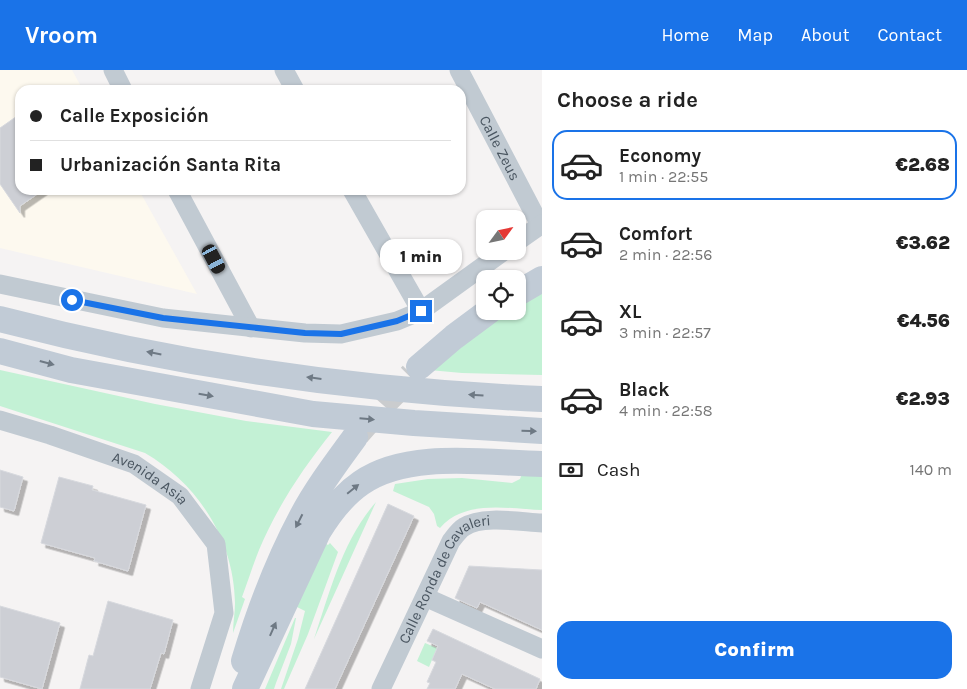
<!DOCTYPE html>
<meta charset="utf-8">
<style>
:root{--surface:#fff;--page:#f6f6f6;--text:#222;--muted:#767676;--line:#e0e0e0;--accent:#1a73e8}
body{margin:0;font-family:Karla,sans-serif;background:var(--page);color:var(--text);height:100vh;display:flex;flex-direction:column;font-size:19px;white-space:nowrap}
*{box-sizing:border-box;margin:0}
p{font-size:16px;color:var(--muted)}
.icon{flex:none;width:28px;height:28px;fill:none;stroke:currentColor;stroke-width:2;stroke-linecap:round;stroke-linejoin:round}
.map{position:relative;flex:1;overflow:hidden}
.drawer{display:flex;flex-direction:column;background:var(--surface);width:425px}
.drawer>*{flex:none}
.top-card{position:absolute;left:15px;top:15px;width:451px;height:110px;border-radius:15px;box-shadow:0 1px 4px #0004;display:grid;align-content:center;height:110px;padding:0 15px;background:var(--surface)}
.needle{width:32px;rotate:57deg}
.fabs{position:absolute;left:476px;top:140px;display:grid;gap:10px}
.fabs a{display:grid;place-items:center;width:50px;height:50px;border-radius:10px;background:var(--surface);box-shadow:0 1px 4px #0004;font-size:25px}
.end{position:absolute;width:22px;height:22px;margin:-11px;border:6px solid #1a73e8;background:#fff;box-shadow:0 0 0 2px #fff}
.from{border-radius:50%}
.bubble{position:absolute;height:35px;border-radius:15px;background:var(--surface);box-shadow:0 1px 4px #0004;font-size:16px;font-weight:800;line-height:35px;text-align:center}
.car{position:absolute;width:15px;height:30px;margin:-15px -8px;border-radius:6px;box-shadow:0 0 4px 1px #0007;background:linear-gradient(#222 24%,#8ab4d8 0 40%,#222 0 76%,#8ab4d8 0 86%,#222 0)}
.top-card b{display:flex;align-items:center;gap:18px;height:48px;font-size:19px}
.top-card b+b{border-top:1px solid var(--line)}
.top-card i{width:12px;height:12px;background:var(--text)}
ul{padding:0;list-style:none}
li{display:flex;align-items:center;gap:15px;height:70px;margin:0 10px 8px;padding:0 5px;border:2px solid transparent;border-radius:15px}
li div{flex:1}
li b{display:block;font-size:19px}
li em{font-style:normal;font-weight:800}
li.selected{border-color:var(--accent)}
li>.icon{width:45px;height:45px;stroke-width:1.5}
h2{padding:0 15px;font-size:22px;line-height:60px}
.pay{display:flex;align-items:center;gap:12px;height:55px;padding:0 15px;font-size:19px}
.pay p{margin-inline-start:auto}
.cta{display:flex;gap:10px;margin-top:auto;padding:10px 15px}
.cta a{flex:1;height:58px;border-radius:15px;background:var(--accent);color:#fff;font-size:20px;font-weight:800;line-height:58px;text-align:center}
header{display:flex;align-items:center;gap:30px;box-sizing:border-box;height:70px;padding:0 25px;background:var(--accent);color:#fff}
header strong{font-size:24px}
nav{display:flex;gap:28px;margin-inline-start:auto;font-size:18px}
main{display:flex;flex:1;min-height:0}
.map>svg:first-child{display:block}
.commercial{fill:#fdf9ef}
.green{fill:#c3f1d5}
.building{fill:#cdcfd5;stroke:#d7d9de;filter:url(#shadow)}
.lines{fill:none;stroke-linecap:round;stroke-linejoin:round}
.secondary-tunnel{stroke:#caccce;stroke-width:26;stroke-dasharray:26 13;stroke-linecap:butt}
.minor{stroke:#c1cad2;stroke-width:19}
.secondary{stroke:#c1cbd6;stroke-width:26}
.oneway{fill:#6e7984}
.route{stroke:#1a73e8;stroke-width:6}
.labels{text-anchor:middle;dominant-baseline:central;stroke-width:4;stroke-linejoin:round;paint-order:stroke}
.street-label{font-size:15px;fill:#4a5661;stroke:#fff}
</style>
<header>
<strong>Vroom</strong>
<nav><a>Home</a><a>Map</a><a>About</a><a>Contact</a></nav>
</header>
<main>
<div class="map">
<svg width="542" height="619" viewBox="0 0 542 619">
<defs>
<filter id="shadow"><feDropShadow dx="4.5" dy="4.5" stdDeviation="0" flood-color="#0004"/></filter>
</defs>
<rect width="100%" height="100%" fill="#f5f3f3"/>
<path class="commercial" d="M0,0H72L83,20H20V120H139L197,224L0,178Z"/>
<path class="green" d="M542,222V305L462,303L429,300C444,289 503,241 518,241V238Z
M0,300L155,334L246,351L332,362C303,398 277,437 259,480C253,495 248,511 242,527L245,529L233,563C233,553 235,543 235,533C234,470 198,414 145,383L0,336Z
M522,404L542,405V440C508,439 465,429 440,458L437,456L434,444L429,437L393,421L395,414L428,409L462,408L512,413L520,409Z
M376,432L314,569C330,522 342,471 376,432Z
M323,472L328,475L330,473L338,482L308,564L284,619H281L298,569L305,541L295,536Z
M295,548H296L291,574L276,613L274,619H265Z
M425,573L437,578L429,597L417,591Z"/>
<path class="building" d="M20,44V120H43L20,136V143L0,114V58Z
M0,400L23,407L14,441L0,437Z
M59,407L93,416L92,420L146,435L128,501L94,491L95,488L41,473Z
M388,434L414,446L335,619H305Z
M469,496L542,500V560L480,532L477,538L455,528Z
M108,531L173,550L164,584L161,583L150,619H80L89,585L93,586Z
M0,536L60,553L42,619L0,607Z
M433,559L540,609L536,619H495L462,604L455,619H427L430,613L427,612L436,592L432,590L438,576L427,571Z"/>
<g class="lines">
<path class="secondary-tunnel" d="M357,364L384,333L412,305"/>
<g class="minor">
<path d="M113,0L123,20"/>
<path d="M284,0L295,20"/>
<path id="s1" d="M459,0L540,155"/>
<path d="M177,120L251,258"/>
<path d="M352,120L421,241"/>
<path d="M518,171L542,154"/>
<path d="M0,214L163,248L305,263L341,264L397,251L421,241L504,181"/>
<path id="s2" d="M0,350L50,365L134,394L180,426L216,474L224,543L200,619"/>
<path d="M425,527L542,579"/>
<path id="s3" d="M381,619L451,471C455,466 459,460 464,457C482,445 521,452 542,453"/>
</g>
<path class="secondary" d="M518,223L542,209
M0,249C176,295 360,321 542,329
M0,281L71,300L313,344L414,353L542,361
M419,297L454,267L489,241
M244,591C259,541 277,493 302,446C317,418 336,393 355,367
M245,619L318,462C329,444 342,426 361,413C408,380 487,393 542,394"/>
</g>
<defs><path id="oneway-solid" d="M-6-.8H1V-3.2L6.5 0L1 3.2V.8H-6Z" transform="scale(1.25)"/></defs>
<g class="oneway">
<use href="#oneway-solid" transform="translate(154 283) rotate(-169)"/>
<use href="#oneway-solid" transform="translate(47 293) rotate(15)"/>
<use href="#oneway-solid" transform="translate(314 308) rotate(-173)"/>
<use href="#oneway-solid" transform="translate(206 325) rotate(10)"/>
<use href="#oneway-solid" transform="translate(476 325) rotate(-176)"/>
<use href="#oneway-solid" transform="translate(367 349) rotate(5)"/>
<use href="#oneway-solid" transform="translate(529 361) rotate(2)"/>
<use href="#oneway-solid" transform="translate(353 419) rotate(-39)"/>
<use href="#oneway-solid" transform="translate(299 451) rotate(117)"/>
<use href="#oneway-solid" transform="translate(273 559) rotate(-66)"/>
</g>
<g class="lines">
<path class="route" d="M72,230L163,248L305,263L341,264L397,251L421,241"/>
</g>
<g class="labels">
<g class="street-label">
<text stroke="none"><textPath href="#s1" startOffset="88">Calle Zeus</textPath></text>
<text stroke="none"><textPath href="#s2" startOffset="162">Avenida Asia</textPath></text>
<text stroke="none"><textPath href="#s3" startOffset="131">Calle Ronda de Cavaleri</textPath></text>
</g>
</g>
</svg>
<div class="fabs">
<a><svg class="needle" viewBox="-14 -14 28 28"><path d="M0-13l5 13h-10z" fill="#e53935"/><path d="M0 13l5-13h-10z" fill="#767676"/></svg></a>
<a><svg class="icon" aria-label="locate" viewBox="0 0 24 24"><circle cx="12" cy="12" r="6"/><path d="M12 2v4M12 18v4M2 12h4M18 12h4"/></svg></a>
</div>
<i class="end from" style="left:72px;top:230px"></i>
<i class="end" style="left:421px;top:241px"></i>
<div class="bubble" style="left:380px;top:169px;width:82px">1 min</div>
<i class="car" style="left:214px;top:189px;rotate:152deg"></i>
<div class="top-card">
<b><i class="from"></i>Calle Exposición</b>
<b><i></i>Urbanización Santa Rita</b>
</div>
</div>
<section class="drawer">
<h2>Choose a ride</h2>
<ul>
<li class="selected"><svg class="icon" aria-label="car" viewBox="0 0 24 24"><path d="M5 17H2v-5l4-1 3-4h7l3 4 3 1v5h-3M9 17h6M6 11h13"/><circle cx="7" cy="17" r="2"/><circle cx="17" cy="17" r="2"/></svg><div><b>Economy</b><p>1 min · 22:55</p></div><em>€2.68</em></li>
<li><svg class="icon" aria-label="car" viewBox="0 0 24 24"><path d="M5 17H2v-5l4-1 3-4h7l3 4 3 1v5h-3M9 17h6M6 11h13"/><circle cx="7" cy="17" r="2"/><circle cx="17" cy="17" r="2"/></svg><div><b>Comfort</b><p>2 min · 22:56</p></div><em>€3.62</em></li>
<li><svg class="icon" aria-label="car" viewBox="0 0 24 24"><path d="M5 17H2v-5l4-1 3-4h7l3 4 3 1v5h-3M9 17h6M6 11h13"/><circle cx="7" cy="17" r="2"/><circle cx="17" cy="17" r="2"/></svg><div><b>XL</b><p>3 min · 22:57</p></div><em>€4.56</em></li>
<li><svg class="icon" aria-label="car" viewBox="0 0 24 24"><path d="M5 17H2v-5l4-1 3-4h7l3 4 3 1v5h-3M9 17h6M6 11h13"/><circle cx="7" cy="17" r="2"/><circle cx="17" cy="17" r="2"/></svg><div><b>Black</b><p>4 min · 22:58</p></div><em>€2.93</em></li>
</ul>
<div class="pay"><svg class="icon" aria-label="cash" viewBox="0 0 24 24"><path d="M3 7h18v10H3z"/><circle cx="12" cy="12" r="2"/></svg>Cash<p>140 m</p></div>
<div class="cta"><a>Confirm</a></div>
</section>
</main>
